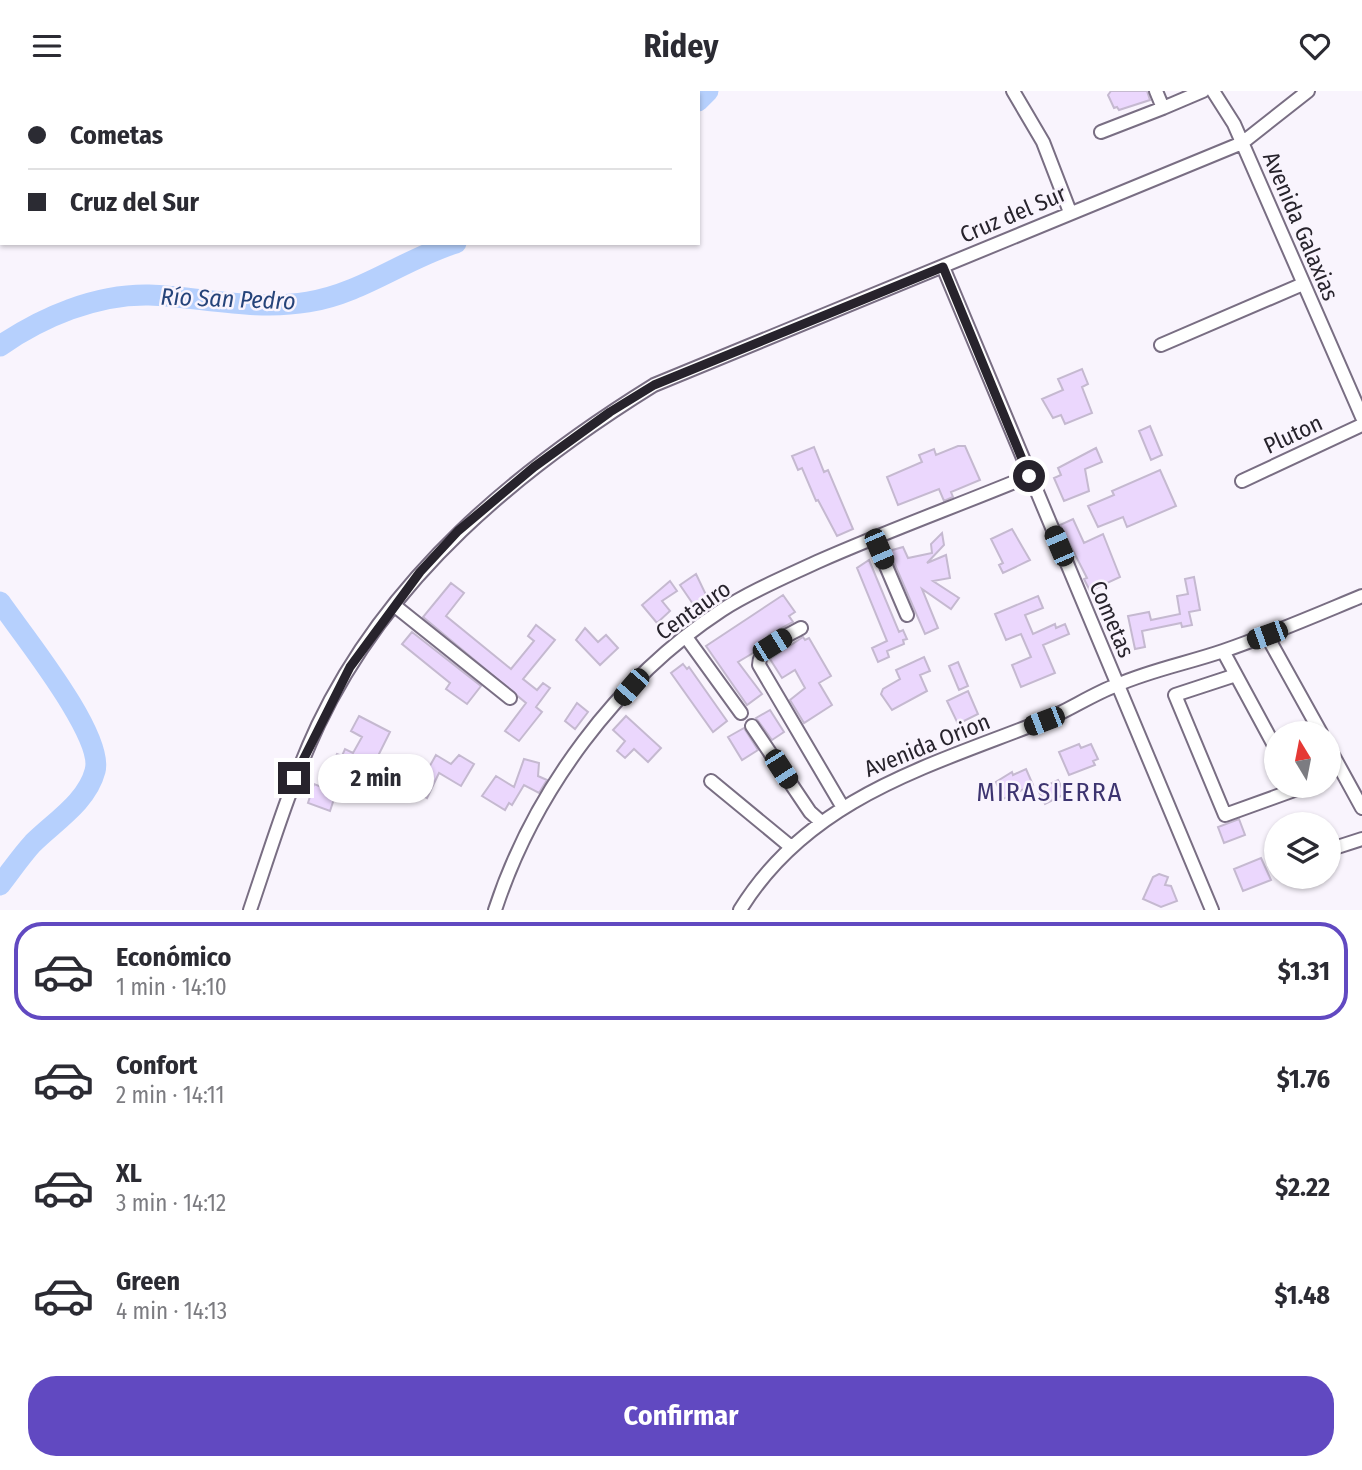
<!DOCTYPE html>
<html lang="es">
<meta charset="utf-8">
<style>
:root{--surface:#fff;--page:#f7f7f7;--text:#2b2b33;--muted:#7c7c81;--line:#e1e1e2;--accent:#6149c1}
body{margin:0;font-family:"Fira Sans Condensed",sans-serif;background:var(--page);color:var(--text);height:100vh;display:flex;flex-direction:column;font-size:26px;white-space:nowrap}
*{box-sizing:border-box;margin:0}
p{font-size:23px;color:var(--muted)}
.icon{flex:none;width:38px;height:38px;fill:none;stroke:currentColor;stroke-width:2;stroke-linecap:round;stroke-linejoin:round}
.map{position:relative;height:819px;overflow:hidden}
.details{display:flex;flex-direction:column;background:var(--surface);flex:1}
.details>*{flex:none}
.guide{position:absolute;left:0px;top:0px;width:700px;height:154px;box-shadow:0 2px 5px #0004;display:grid;align-content:center;height:154px;padding:0 28px;background:var(--surface)}
.needle{width:46px;rotate:350deg}
.fabs{position:absolute;left:1264px;top:630px;display:grid;gap:14px}
.fabs a{display:grid;place-items:center;width:77px;height:77px;border-radius:50%;background:var(--surface);box-shadow:0 2px 5px #0004;font-size:35px}
.end{position:absolute;width:32px;height:32px;margin:-16px;border:9px solid #27232c;background:#fff;box-shadow:0 0 0 4px #fff}
.from{border-radius:50%}
.bubble{position:absolute;height:49px;border-radius:24px;background:var(--surface);box-shadow:0 2px 5px #0004;font-size:23px;font-weight:700;line-height:49px;text-align:center}
.car{position:absolute;width:21px;height:42px;margin:-21px -10px;border-radius:9px;box-shadow:0 0 5px 2px #0007;background:linear-gradient(#222 24%,#8ab4d8 0 40%,#222 0 76%,#8ab4d8 0 86%,#222 0)}
.guide b{display:flex;align-items:center;gap:24px;height:66px;font-size:26px}
.guide b+b{border-top:2px solid var(--line)}
.guide i{width:18px;height:18px;background:var(--text)}
ul{padding:12px 0 0;list-style:none}
li{display:flex;align-items:center;gap:21px;height:98px;margin:0 14px 10px;padding:0 14px;border:4px solid transparent;border-radius:28px}
li div{flex:1}
li b{display:block;font-size:26px}
li em{font-style:normal;font-weight:700}
li.selected{border-color:var(--accent)}
li>.icon{width:63px;height:63px;stroke-width:1.5}
.primary-button{display:flex;gap:14px;margin-top:auto;padding:14px 28px}
.primary-button a{flex:1;height:80px;border-radius:28px;background:var(--accent);color:#fff;font-size:28px;font-weight:700;line-height:80px;text-align:center}
header{display:flex;justify-content:space-between;align-items:center;height:91px;padding:0 28px;background:var(--surface);font-size:32px;font-weight:700}
.map>svg:first-child{display:block}
.lines{fill:none;stroke-linecap:round;stroke-linejoin:round}
.river{stroke:#b6d0fd;stroke-width:21}
.building{fill:#ebd7fd;stroke:#c5b9d0;stroke-width:2}
.minor-casing{stroke:#796e83;stroke-width:16}
.minor{stroke:#fff;stroke-width:12}
.route{stroke:#27232c;stroke-width:9}
.labels{text-anchor:middle;dominant-baseline:central;stroke-width:5;stroke-linejoin:round;paint-order:stroke}
.street-label{font-size:23px;fill:#27232c;stroke:#f9f4fd}
.water-label{font-size:24px;font-style:italic;fill:#26447a;stroke:#f9f4fd}
.quarter-label{font-size:26px;letter-spacing:2px;fill:#3d3470;stroke:#f9f4fd}
</style>
<header><svg class="icon" aria-label="menu" viewBox="0 0 24 24"><path d="M4 6h16M4 12h16M4 18h16"/></svg>Ridey<svg class="icon" aria-label="heart" viewBox="0 0 24 24"><path d="M12 20l-8-8c-3-5 5-10 8-4 3-6 11-1 8 4z"/></svg></header>
<div class="map">
<svg width="1362" height="819" viewBox="0 0 1362 819">
<rect width="100%" height="100%" fill="#f9f4fd"/>
<g class="lines">
<path class="river" d="M698,10L708,0
M0,255C42,226 96,203 149,204C201,206 255,220 308,211C361,203 406,167 456,152
M0,511C22,543 105,645 95,680C87,711 54,731 33,752C21,765 11,780 0,794"/>
</g>
<path class="building" d="M1111,0H1147L1150,9L1119,19L1117,16L1114,17L1108,4Z
M1082,278L1088,293L1082,296L1092,322L1065,333L1061,324L1053,327L1042,308L1063,299L1058,288Z
M1150,335L1162,364L1151,369L1139,340Z
M958,355H965L980,389L951,401L953,406L944,410L939,398L898,414L887,386L922,371L919,364L934,358L936,364Z
M814,356L824,381L828,379L853,438L837,445L818,409L816,410L802,377L798,379L792,365Z
M1096,357L1102,371L1085,378L1089,400L1064,410L1054,387L1061,384L1058,377Z
M1160,379L1176,415L1127,436L1123,426L1098,436L1088,415L1114,404L1112,400Z
M1073,428L1084,452L1103,443L1120,486L1090,500L1084,488L1087,487L1060,434Z
M1012,438L1030,469L1003,482L999,474L1003,472L991,448Z
M942,442L944,454L927,472L946,464L950,487L933,490L959,507L951,518L922,498L938,537L925,543L889,460L903,456L908,467L932,462L931,453Z
M869,469L899,541L903,539L907,548L903,549L904,553L887,560L889,566L878,571L872,557L887,550L857,477Z
M696,483L708,508L695,516L680,494Z
M1194,486L1200,519L1189,521L1192,534L1182,536L1181,532L1142,540L1145,556L1135,558L1128,525L1149,521L1151,529L1180,523L1177,505L1188,503L1185,488Z
M670,490L677,500L662,510L670,520L657,532L642,514Z
M451,492L464,502L446,525L511,578L534,550L528,545L536,534L555,549L523,588L537,599L543,592L550,597L536,616L542,621L519,650L505,640L526,612L423,526Z
M783,504L795,521L789,525L793,531L769,544L753,562L738,571L762,603L747,614L706,555Z
M1038,505L1043,517L1025,524L1033,543L1055,533L1056,537L1065,533L1069,543L1043,554L1055,582L1021,596L1012,574L1031,566L1021,543L1006,549L995,523Z
M585,537L598,551L606,544L618,557L600,574L576,549Z
M412,541L481,595L467,613L446,598L450,592L402,553Z
M803,546L805,549L809,547L831,585L819,592L832,614L804,632L790,609L805,597L795,579L782,587L770,568Z
M924,566L930,580L920,584L927,600L892,619L881,603L883,598L900,588L896,579Z
M958,571L968,595L959,599L949,575Z
M683,573L687,578L689,576L727,630L713,641L671,582Z
M968,600L978,623L958,633L947,610Z
M577,612L588,621L575,638L565,630Z
M770,619L784,641L772,649L756,627Z
M359,625L390,641L374,673L387,680L382,689L356,675L351,684L348,683L341,701L337,699L330,720L308,712L314,693L324,697L337,663L342,665L345,658L353,662L362,646L351,640Z
M626,625L661,657L648,671L634,658L625,667L617,660L625,650L613,639Z
M744,637L758,659L742,669L728,646Z
M1079,653L1081,657L1091,653L1098,668L1093,670L1095,674L1069,684L1059,661Z
M436,664L451,673L459,664L474,673L461,695L439,682L427,707L418,702V696Z
M524,668L539,672L538,685L547,689L539,702L524,694L512,714L509,712L505,719L482,705L496,685L514,696Z
M1026,678L1033,694L1003,708L996,691L1012,681L1013,684Z
M1058,689L1065,703L1045,713L1038,699Z
M1239,728L1245,744L1224,752L1218,736Z
M1261,767L1271,789L1243,800L1234,778Z
M1159,783L1168,786L1165,794L1171,795L1177,810L1161,816L1143,808L1153,786Z"/>
<g class="lines">
<defs>
<path id="minor" d="M263,0V2
M1013,0L1043,51L1070,121
M1156,0L1163,17L1203,0
M1213,0L1234,33L1362,326
M189,2L192,0
M303,2V0
M424,2L427,0
M602,2L604,0
M1101,41L1163,17
M0,50L2,47
M943,176L1212,819
M1161,254L1303,193
M1242,390L1362,334
M874,447L907,524
M395,515L510,607
M801,537C787,545 759,555 759,574L842,715
M1267,545L1321,642
M686,546L741,622
M1223,560L1276,658
M1236,584L1175,604L1225,724L1297,698L1296,695
M752,635L810,721L820,730
M1328,655L1362,717
M711,690L791,756
M1328,759L1362,748
M250,819C271,757 290,694 318,634C389,485 517,379 654,294L1242,52L1308,0
M495,819C534,700 617,588 722,519C751,500 785,486 817,471C887,440 959,414 1029,385
M740,819C808,708 926,676 1040,631C1067,621 1090,604 1117,594C1151,579 1188,572 1223,560C1270,544 1316,524 1362,505"/>
</defs>
<use href="#minor" class="minor-casing"/>
<use href="#minor" class="minor"/>
</g>
<g class="lines">
<path class="route" d="M294,687L350,576L420,481L458,440L534,376L610,321L654,294L943,176L1029,385"/>
</g>
<g class="labels">
<g class="street-label">
<text transform="translate(1013 123) rotate(-23)">Cruz del Sur</text>
<text transform="translate(1301 135) rotate(67)">Avenida Galaxias</text>
<text transform="translate(1293 343) rotate(-25)">Pluton</text>
<text transform="translate(693 519) rotate(-35)">Centauro</text>
<text transform="translate(1112 528) rotate(67)">Cometas</text>
<text transform="translate(927 654) rotate(-22)">Avenida Orion</text>
</g>
<g class="water-label">
<text transform="translate(228 208) rotate(2)">Río San Pedro</text>
</g>
<g class="quarter-label">
<text x="1050" y="701">MIRASIERRA</text>
</g>
</g>
</svg>
<div class="fabs">
<a><svg class="needle" viewBox="-14 -14 28 28"><path d="M0-13l5 13h-10z" fill="#e53935"/><path d="M0 13l5-13h-10z" fill="#7c7c81"/></svg></a>
<a><svg class="icon" aria-label="layers" viewBox="0 0 24 24"><path d="M12 4l9 5-9 5-9-5zM3 14l9 5 9-5"/></svg></a>
</div>
<i class="end from" style="left:1029px;top:385px"></i>
<i class="end" style="left:294px;top:687px"></i>
<div class="bubble" style="left:318px;top:663px;width:116px">2 min</div>
<i class="car" style="left:1059px;top:455px;rotate:337deg"></i>
<i class="car" style="left:879px;top:458px;rotate:157deg"></i>
<i class="car" style="left:1267px;top:544px;rotate:250deg"></i>
<i class="car" style="left:772px;top:554px;rotate:58deg"></i>
<i class="car" style="left:631px;top:596px;rotate:221deg"></i>
<i class="car" style="left:1044px;top:630px;rotate:249deg"></i>
<i class="car" style="left:781px;top:678px;rotate:147deg"></i>
<div class="guide">
<b><i class="from"></i>Cometas</b>
<b><i></i>Cruz del Sur</b>
</div>
</div>
<section class="details">
<ul>
<li class="selected"><svg class="icon" aria-label="car" viewBox="0 0 24 24"><path d="M5 17H2v-5l4-1 3-4h7l3 4 3 1v5h-3M9 17h6M6 11h13"/><circle cx="7" cy="17" r="2"/><circle cx="17" cy="17" r="2"/></svg><div><b>Económico</b><p>1 min · 14:10</p></div><em>$1.31</em></li>
<li><svg class="icon" aria-label="car" viewBox="0 0 24 24"><path d="M5 17H2v-5l4-1 3-4h7l3 4 3 1v5h-3M9 17h6M6 11h13"/><circle cx="7" cy="17" r="2"/><circle cx="17" cy="17" r="2"/></svg><div><b>Confort</b><p>2 min · 14:11</p></div><em>$1.76</em></li>
<li><svg class="icon" aria-label="car" viewBox="0 0 24 24"><path d="M5 17H2v-5l4-1 3-4h7l3 4 3 1v5h-3M9 17h6M6 11h13"/><circle cx="7" cy="17" r="2"/><circle cx="17" cy="17" r="2"/></svg><div><b>XL</b><p>3 min · 14:12</p></div><em>$2.22</em></li>
<li><svg class="icon" aria-label="car" viewBox="0 0 24 24"><path d="M5 17H2v-5l4-1 3-4h7l3 4 3 1v5h-3M9 17h6M6 11h13"/><circle cx="7" cy="17" r="2"/><circle cx="17" cy="17" r="2"/></svg><div><b>Green</b><p>4 min · 14:13</p></div><em>$1.48</em></li>
</ul>
<div class="primary-button"><a>Confirmar</a></div>
</section>
